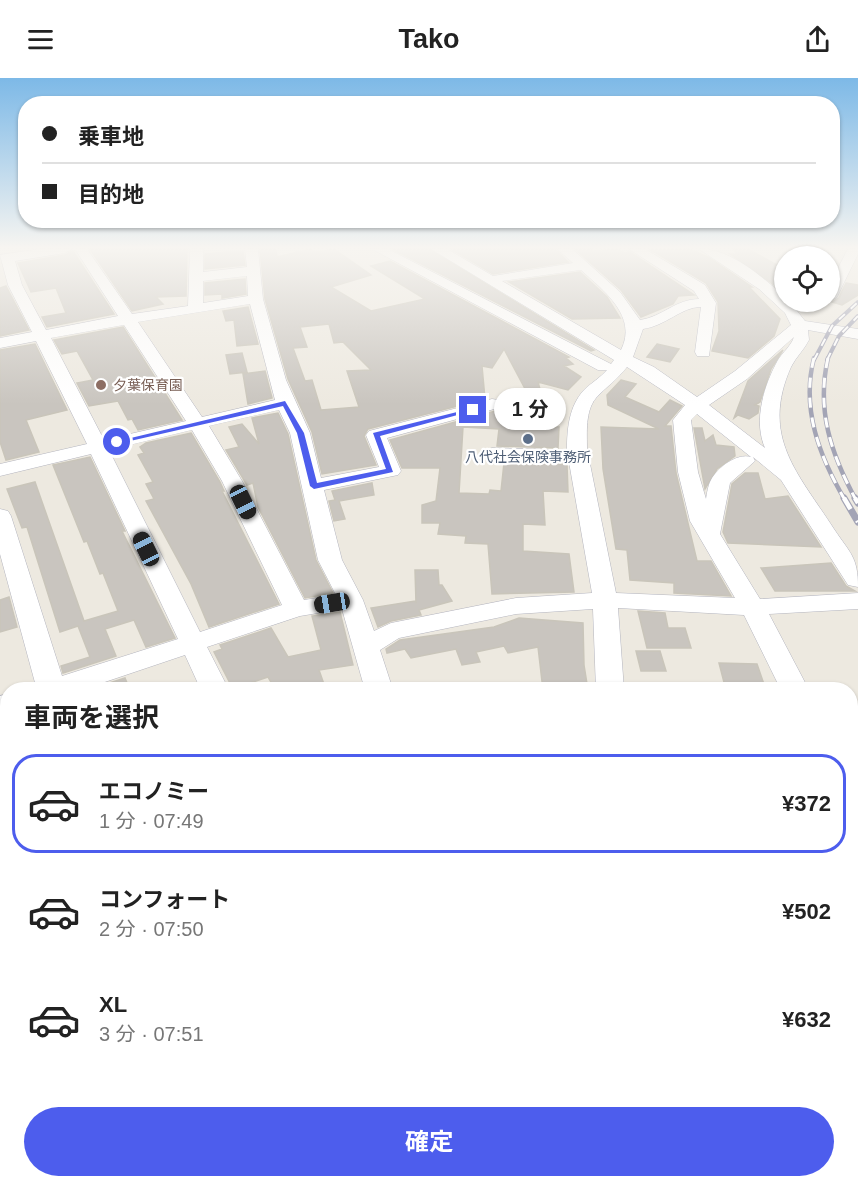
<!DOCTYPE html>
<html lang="ja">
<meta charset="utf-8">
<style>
:root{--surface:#fff;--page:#f2f2f2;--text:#222;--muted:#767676;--line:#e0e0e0;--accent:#4d5ded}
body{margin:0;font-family:Helvetica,"Noto Sans JP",sans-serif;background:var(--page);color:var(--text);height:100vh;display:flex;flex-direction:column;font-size:22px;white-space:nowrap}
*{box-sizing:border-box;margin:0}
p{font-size:20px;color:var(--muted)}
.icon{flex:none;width:33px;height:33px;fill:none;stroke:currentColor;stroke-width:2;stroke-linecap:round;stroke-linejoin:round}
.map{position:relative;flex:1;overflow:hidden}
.sheet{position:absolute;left:0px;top:604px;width:858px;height:506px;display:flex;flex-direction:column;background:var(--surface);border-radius:24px 24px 0 0;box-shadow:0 2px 4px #0004}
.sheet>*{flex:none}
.hud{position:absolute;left:18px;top:18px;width:822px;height:132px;border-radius:24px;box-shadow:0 2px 4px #0004;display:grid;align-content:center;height:132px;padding:0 24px;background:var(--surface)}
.buttons{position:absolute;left:774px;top:168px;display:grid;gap:12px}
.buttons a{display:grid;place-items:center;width:66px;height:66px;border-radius:50%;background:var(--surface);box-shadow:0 2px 4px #0004;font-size:30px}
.end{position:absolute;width:27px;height:27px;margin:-14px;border:8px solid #4d5ded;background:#fff;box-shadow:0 0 0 3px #fff}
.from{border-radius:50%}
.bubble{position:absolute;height:42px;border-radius:21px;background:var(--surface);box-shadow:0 2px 4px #0004;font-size:20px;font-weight:700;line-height:42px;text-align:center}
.car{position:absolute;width:18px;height:36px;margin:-18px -9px;border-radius:8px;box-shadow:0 0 4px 2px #0007;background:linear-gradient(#222 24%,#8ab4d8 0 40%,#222 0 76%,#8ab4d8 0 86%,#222 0)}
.hud b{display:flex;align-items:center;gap:21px;height:57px;font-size:22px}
.hud b+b{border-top:2px solid var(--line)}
.hud i{width:15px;height:15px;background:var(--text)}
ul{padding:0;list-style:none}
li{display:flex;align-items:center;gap:18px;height:99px;margin:0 12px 9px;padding:0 12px;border:3px solid transparent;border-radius:24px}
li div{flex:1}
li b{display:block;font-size:22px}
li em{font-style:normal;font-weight:700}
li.on{border-color:var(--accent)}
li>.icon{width:54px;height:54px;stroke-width:1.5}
h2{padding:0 24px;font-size:27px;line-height:72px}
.button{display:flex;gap:12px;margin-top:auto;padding:12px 24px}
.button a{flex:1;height:69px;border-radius:36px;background:var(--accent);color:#fff;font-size:24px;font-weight:700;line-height:69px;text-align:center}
header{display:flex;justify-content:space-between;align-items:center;height:78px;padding:0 24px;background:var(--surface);font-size:27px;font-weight:700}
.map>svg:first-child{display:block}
.building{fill:#c9c5bf;stroke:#c9c5ba;stroke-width:1.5;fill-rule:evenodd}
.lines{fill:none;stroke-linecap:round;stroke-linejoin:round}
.minor-casing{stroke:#b4b5bf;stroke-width:1}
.minor{fill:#fff;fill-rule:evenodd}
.rail-far2-casing{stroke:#a3a4b5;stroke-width:4}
.rail-far1-casing{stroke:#a3a4b5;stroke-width:4.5}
.rail-casing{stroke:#a3a4b5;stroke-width:7}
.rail-far2{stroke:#fff;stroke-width:2;stroke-dasharray:8;stroke-linecap:butt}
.rail-far1{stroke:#fff;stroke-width:3;stroke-dasharray:10;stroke-linecap:butt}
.rail{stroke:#fff;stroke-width:4.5;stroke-dasharray:13;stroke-linecap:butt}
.route{fill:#4d5ded}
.education-dot{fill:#8d6e63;stroke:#fff;stroke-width:2}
.service-dot{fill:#5c6f8a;stroke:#fff;stroke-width:2}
.labels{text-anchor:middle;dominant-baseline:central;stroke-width:4.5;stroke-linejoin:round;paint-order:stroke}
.far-education-label{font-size:14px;fill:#785e54;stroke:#fff;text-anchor:start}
.far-service-label{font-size:14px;fill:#4e5e75;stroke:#fff}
</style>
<header><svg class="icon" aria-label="menu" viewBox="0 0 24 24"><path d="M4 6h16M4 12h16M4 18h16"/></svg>Tako<svg class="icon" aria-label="share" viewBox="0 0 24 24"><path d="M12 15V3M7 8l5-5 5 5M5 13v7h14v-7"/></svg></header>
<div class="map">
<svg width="858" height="1109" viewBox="0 0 858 1109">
<rect width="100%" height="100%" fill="#ede9e0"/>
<path class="building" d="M90,171H187L186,218L156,219L163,226L132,233Z
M260,171H276L277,179L310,171L315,174L334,171L371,197L331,209L371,233L425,221L371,188L390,183L569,279L566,280L573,286L564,288L581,299L568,312L538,304L549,344L553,345V349H559L558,370L497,368L499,351L463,349L459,415L489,416L490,412L501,413L504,385L567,386L568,414L543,413L545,447L523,446V473L569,476L574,514L492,516L488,466L465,465L466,458L438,456L440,445H422V427L436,423L440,390H402L390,362L499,332L503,327H523L522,324H532L504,271L492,290L482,288L485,321L368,351L364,358L376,387L322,396L312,354L288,301L265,221ZM329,246L334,265L343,264L371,292L347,293L359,329L321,332L312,302L305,303L293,270L307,269L300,249Z
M392,171H429L594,272L591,273Z
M451,171H555L568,184L493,196Z
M575,171H592V173L618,171L624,175L630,174L694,217L678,218L673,226L641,239L621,212Z
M689,171L708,179L752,209H749L780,241L774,258L748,280L712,273L719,253L718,224L706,205L651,172Z
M733,171H748L784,191V209H777L730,176H737Z
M73,173L114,236L47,249L42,239L66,235L56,210L31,214L18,185L65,177Z
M229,174H243L245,187L205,191V176Z
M580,194L607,219L620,240L572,241L509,204Z
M245,201L246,216L222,220V216L205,217V205Z
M846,205L858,207V217L842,227L832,224L839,220Z
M6,208L29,252L0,258V210Z
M248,229L258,266L237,268L234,242L226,243L223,233Z
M123,249L182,342L138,352L132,341L128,342L118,323L89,328L77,305L93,302L77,273L62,276L54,262Z
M35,266L67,332L26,342L39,374L6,382L0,364V272Z
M657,266L679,271L670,284L647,279Z
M783,272L771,291L760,324L755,327L759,328L758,335L749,341L738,337L734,340L748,303Z
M242,275L247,294L230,296L226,277Z
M265,293L272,320L248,326L243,296Z
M621,302L636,306L625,319L659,334L670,322L682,328L665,348H671L676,395L697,483H711L731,518L674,515V505L630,502L627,472L616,471L603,391L601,349L659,351L608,327L607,317Z
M278,335L288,356L316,482L333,515L305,520L258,429L253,405L247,407L226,372L239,369L229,349L242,346L259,366L252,340Z
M694,350H702L705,363L713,357L716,367L734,369L735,378L717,391L705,411Z
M191,355L220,404L224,413H222L279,526L209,549L191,506L146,423L154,421L146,406L153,404L138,377L144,375L140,369L146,365Z
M90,379L125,453H122L175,560L146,569L134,542L105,551L116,578L63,595L61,588L90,579L78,548L60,554L27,449L22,450L7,411L35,404L84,543L118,533L103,495L100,496L87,463L84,464L53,387Z
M745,395H758L765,421L788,418L821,469L728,465L723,454L732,406Z
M372,405L374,417L339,423L345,441L334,443L329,423L335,422L332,413Z
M831,485L846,508L855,513H775L761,490Z
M415,492H438L439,507H442L452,523L419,532L421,537L391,543L378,549L371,530L415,523L416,525Z
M9,519L17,549L0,554V522Z
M638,533L665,535L668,550H685L691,570H647Z
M340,534L353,587L319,592L326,612H286L283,606L274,609L268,599L233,611L214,574L222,571L220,567L271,550L288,579L321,572L312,538Z
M519,540L583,545L584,587L588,612H543L538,569L508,575L504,568L476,574L480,584L462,587L456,571L411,580L405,571L387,575L386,571L400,562L494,549Z
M636,573H660L666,593H641Z
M719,585L757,586L766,612H726Z
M125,600L130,612H88Z"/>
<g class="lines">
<defs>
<path id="minor" d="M40,171H72L65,175L15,183L22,207L46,252L118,238L75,171H87L132,236L188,228L190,171H203V194L247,189L245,171H258L263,221L286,302L310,355L321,400L379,389L366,357L369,353L492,321L498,322L501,326L498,330L387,360L401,393L398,397L324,412L342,482L363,522L374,553L391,545L516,520L592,515L569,384L492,382L485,380L482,376L485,372L492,370L567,372C567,351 569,328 584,312C591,305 600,300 607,292H598L372,171H388L611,286L614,282L431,171H447L493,198L573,185L557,171H572L620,214L640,242C662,239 676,221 699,221L694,213L629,171H645L705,207L716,225L709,278H697L695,274L701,229C681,229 666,248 643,251L633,279L654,289L697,319L735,293L791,247L785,235L759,211L699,171C730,170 762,199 784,218V224H790L805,243L858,251V261L808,252L809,262C804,272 796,279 791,289C760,359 798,395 834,451C850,475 858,479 858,509L848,507L781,402L753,379L755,383L730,405L720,456L760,521L858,515V531L769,536L809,612H781L744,537L618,530L624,612H596L593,531L516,536L399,560L380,572L393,612H365L342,531L300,538L207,569L229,612H201L185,577L81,612H37L0,476V431L8,433L11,438L62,598L178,561L91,376L0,398V386L87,366L36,263L0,270V260L32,254L8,207L0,177ZM581,192C604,213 638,238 621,272L502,203ZM247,198L248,218L203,225V203ZM250,226L275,322L202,339L138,244ZM124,247L186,343L104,362L51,260ZM794,259C791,268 783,274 778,282C764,307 753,343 765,370L709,327L747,301ZM627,289L685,327L673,342L678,394L690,443L735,520L616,515L587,371C587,355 585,333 596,320C606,309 618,301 627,289ZM279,332L290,355L318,482L336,517L304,522L242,403L209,348ZM697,336L751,379C737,375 718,389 711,402C708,407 707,415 706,421L698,394L691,342ZM192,352L222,403L282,527L200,554L109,372Z
M801,171H814L816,178H803Z
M848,171H858V176L837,219L830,223V206Z
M8,616V637L0,639V618Z
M850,711L858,713V754L850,751Z
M850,1076L858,1079V1109H834L831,1102H850Z
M48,1102H100L98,1109H45Z
M320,1102H363V1109H319Z
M496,1102H539L541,1109H497Z
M691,1102H734L737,1109H693Z"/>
</defs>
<use href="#minor" class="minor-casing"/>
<use href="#minor" class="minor"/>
<defs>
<path id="rail-far2" d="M814,282L832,248L858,224
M827,282L839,258L858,238"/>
<path id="rail-far1" d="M814,280C801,330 819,378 845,422
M828,280C816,332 831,376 856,422"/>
<path id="rail" d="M844,420L858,444
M855,420L858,425"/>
</defs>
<use href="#rail-far2" class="rail-far2-casing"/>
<use href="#rail-far1" class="rail-far1-casing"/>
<use href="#rail" class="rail-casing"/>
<use href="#rail-far2" class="rail-far2"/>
<use href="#rail-far1" class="rail-far1"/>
<use href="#rail" class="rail"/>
</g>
<linearGradient id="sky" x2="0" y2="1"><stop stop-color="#7db9e7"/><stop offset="0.52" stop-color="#f7f5f1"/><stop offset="1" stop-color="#f7f5f1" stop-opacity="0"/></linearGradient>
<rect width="858" height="326" fill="url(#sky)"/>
<path class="route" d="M285,323L304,355L317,405L386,391L373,355L473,330L476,332L380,358L393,394L314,411L310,408L297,355L283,328L117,366L114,364Z"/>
<circle class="education-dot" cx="101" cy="307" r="6"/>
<circle class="service-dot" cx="528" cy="361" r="6"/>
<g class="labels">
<g class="far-education-label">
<text x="113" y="307">夕葉保育園</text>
</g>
<g class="far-service-label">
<text x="528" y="379">八代社会保険事務所</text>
</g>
</g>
</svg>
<div class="buttons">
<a><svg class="icon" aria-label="locate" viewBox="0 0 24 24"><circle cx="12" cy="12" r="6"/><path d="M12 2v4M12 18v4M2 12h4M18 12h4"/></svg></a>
</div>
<i class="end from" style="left:117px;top:364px"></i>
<i class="end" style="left:473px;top:332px"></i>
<div class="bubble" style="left:494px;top:310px;width:72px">1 分</div>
<i class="car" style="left:243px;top:424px;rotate:154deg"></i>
<i class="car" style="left:146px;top:471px;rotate:334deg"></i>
<i class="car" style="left:332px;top:525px;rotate:261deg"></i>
<div class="hud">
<b><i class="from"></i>乗車地</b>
<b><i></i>目的地</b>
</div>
<section class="sheet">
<h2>車両を選択</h2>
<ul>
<li class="on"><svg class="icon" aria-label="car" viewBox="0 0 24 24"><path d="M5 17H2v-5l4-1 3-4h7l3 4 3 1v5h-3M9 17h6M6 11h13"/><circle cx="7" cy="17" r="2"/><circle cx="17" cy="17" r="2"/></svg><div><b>エコノミー</b><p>1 分 · 07:49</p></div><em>¥372</em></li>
<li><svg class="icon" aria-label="car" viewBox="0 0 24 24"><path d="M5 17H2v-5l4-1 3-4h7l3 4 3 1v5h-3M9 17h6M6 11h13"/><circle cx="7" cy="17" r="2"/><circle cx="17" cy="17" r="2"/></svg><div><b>コンフォート</b><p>2 分 · 07:50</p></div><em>¥502</em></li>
<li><svg class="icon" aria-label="car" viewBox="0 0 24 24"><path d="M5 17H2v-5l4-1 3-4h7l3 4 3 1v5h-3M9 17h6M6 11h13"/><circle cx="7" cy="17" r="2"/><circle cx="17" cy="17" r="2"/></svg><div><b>XL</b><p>3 分 · 07:51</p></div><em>¥632</em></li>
</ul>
<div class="button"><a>確定</a></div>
</section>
</div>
